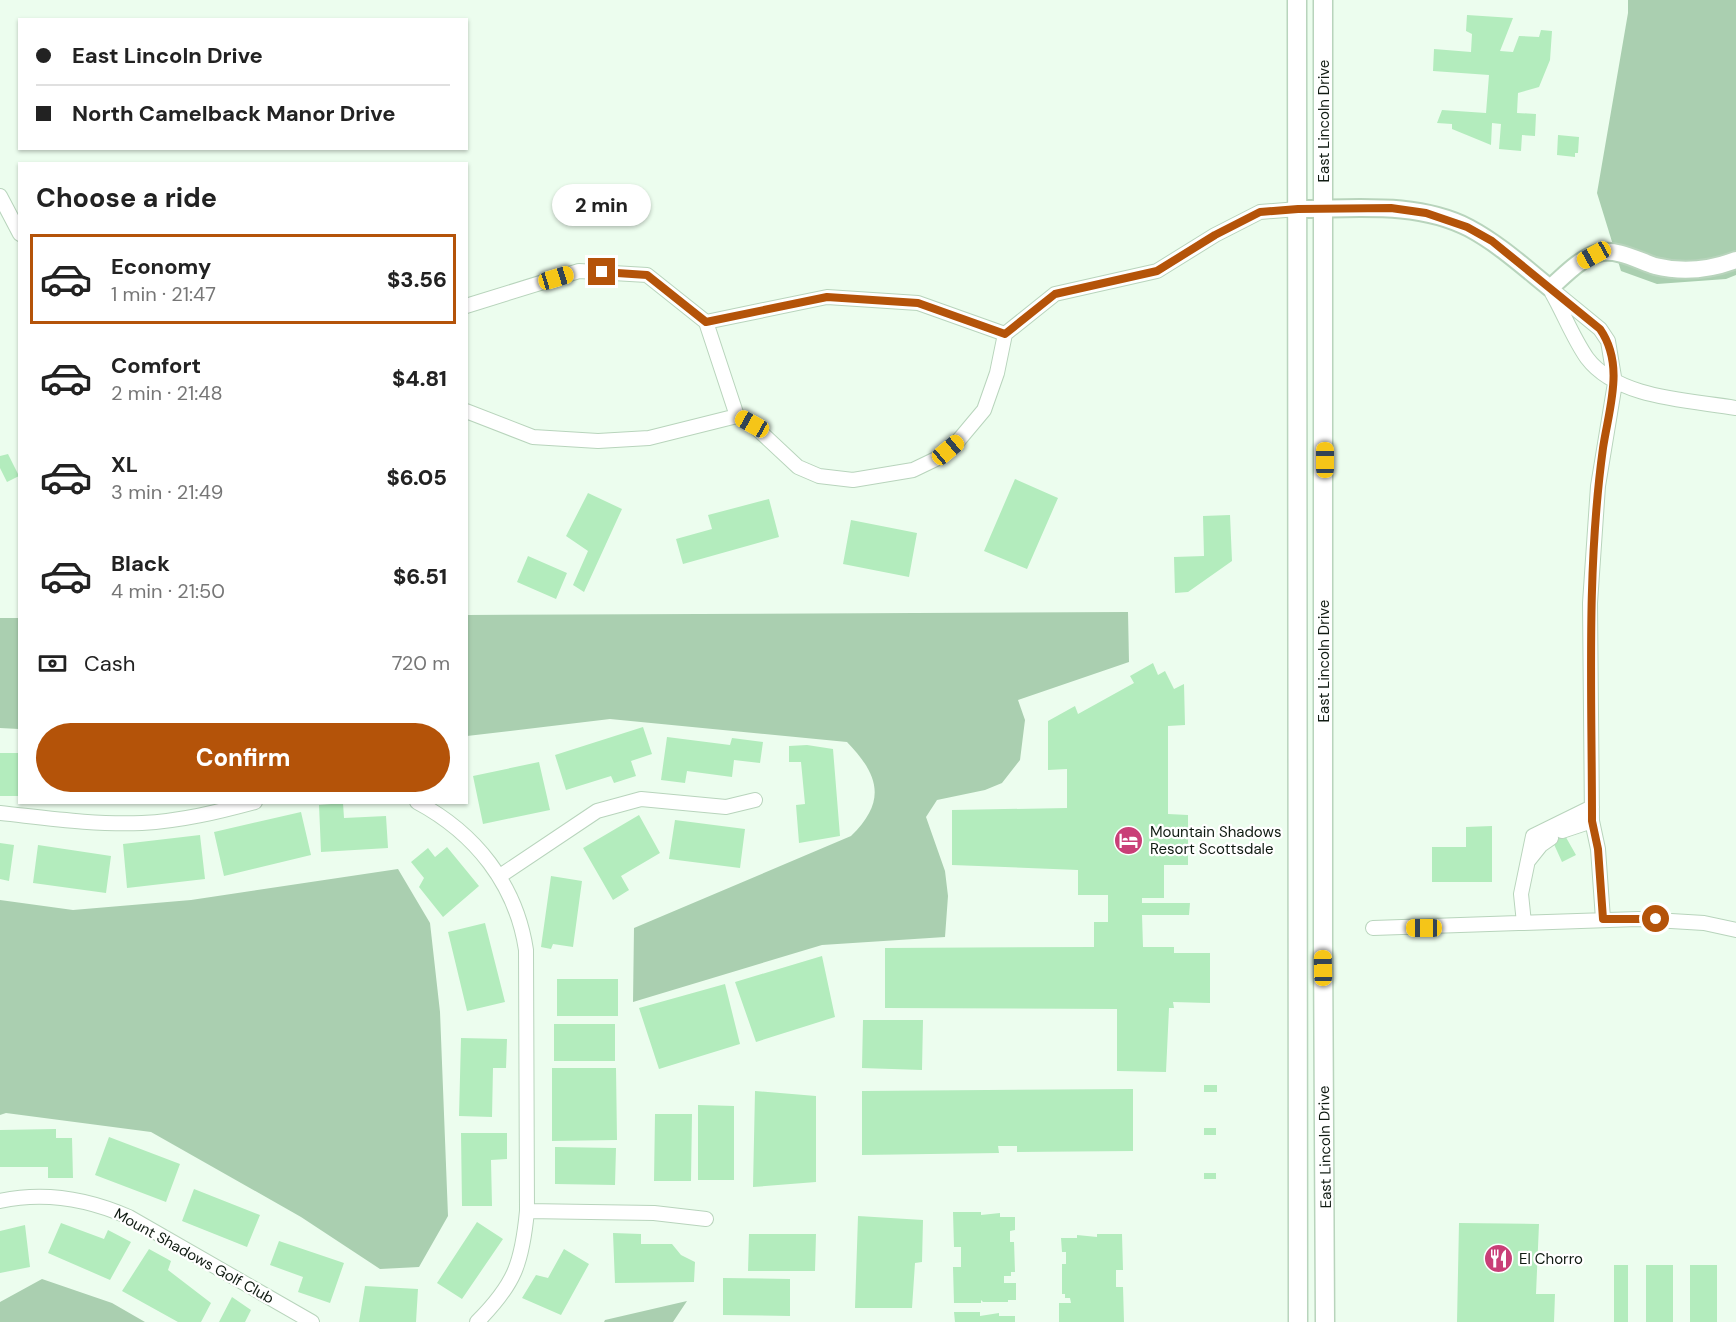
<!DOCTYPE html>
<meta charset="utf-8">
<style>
:root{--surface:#fff;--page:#f2f2f2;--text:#222;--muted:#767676;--line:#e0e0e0;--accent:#b45309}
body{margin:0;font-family:"DM Sans",sans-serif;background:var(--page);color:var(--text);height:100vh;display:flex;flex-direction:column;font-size:22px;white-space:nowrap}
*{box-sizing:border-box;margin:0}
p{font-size:20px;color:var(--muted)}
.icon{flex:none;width:33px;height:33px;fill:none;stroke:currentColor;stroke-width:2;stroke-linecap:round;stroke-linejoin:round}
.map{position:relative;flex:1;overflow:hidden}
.details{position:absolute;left:18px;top:162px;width:450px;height:642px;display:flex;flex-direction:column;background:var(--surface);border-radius:0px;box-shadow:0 2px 4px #0004}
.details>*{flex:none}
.hud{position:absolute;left:18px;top:18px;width:450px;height:132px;border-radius:0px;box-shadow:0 2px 4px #0004;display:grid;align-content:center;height:132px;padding:0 18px;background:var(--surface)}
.end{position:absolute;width:27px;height:27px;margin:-14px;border:8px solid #b45309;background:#fff;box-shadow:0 0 0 3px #fff}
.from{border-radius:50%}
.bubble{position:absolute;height:42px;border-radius:21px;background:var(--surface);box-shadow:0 2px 4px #0004;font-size:20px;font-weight:800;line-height:42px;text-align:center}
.car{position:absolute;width:18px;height:36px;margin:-18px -9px;border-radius:8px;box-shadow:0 0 4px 2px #0007;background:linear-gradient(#f5c518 24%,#345 0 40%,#f5c518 0 76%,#345 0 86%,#f5c518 0)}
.hud b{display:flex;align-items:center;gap:21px;height:57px;font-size:22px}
.hud b+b{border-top:2px solid var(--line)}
.hud i{width:15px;height:15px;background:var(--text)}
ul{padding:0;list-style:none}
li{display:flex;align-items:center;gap:18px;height:90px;margin:0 12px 9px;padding:0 6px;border:3px solid transparent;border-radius:0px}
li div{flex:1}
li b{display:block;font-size:22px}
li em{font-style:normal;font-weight:800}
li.active{border-color:var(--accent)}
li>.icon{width:54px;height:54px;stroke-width:1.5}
h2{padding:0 18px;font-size:27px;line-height:72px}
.pay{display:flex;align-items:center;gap:15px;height:66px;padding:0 18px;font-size:22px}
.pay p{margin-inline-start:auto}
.action{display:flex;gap:12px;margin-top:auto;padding:12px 18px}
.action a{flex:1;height:69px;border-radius:36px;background:var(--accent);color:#fff;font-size:24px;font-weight:800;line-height:69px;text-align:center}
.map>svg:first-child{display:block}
.green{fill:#aacfb0}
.building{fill:#b3ecbd}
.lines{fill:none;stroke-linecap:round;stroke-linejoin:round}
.minor-casing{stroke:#b8d4bc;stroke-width:16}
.tertiary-casing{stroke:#b8d4bc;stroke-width:20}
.secondary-casing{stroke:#b8d4bc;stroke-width:21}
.minor{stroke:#fff;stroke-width:14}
.tertiary{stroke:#fff;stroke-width:16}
.secondary{stroke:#fff;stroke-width:18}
.route{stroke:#b45309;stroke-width:8}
.labels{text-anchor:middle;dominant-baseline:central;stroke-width:4.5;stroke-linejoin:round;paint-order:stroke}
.street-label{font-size:15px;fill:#101b12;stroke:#fff}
.poi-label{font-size:15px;fill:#101b12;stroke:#fff;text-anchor:start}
</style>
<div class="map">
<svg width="1736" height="1322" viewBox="0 0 1736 1322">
<rect width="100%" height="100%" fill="#ecfdee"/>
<path class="green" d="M1628,0H1736V275L1726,279L1657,284L1621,271L1597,193L1628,13Z
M1128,612L1129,662L1018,700L1025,720L1020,760L1002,783L985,790L937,800L926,817L945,871L948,896L945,937L822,945L633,1002L634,928L851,836C887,801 879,775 847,742L610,719L467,736V615Z
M0,618H19V729L0,728Z
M398,869L430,923L440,1012L448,1216L419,1267L380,1269L301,1217L151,1132L6,1113L0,1115V900L73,910L191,900Z
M42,1279L112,1303L145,1322H0V1302Z
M687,1301L673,1322H604L605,1320Z"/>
<path class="building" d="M1467,15L1513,18L1500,51L1513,52L1519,36L1539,37L1541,30L1552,31L1550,60L1539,87L1518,93L1517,113L1536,114L1535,136L1522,135L1521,151L1499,149L1501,124L1492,123L1491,145L1452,129V124L1437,123L1442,110L1486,113L1489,75L1433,71L1434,49L1471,52L1472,34L1466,31Z
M1558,135L1579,137L1578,153H1575V157L1557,155Z
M8,454L19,476L7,482L0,468V456Z
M1015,479L1058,498L1027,569L984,551Z
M588,493L622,509L584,592L573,585L588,551L566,536Z
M769,499L779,537L683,564L676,539L712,529L708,515Z
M1230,515L1232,561L1188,592L1175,593L1174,557L1204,556L1203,516Z
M851,520L917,533L909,577L843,564Z
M528,556L567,573L556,599L517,582Z
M1153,663L1158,675L1165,671L1174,689L1184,684L1185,725L1168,726V814L1188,815V865H1164V898H1142V903H1190L1189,915H1142L1143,947H1174V953H1210V1003L1173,1002L1174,1008H1169L1166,1072L1117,1071V1009L885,1008V948L1094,947V922H1108V895H1078V870L952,865V810L1067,808V769L1048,770V721L1075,706L1078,714L1134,683L1130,676Z
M643,727L652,754L631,761L636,776L614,783L611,776L566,790L555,755Z
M667,737L730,745L732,738L763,742L760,763L734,760L732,777L687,771L685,783L661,780Z
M807,745L833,749L840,836L799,843L796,805L805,804L801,762H789V746Z
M0,753H20V796H0Z
M539,762L550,810L483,824L473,776Z
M343,803L344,818L386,816L388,848L321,852L319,805Z
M301,812L311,855L224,876L214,832Z
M639,815L660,853L621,876L629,890L613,900L583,848Z
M675,820L745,829L740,868L669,859Z
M1559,825L1576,855L1562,862L1548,831Z
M1492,826V882H1432V847H1466V827Z
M200,835L205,879L127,888L123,844Z
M0,843L14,845L9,881L0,879Z
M38,845L111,856L106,893L33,883Z
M447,847L479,886L443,917L419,887L424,878L411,862L428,848L435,857Z
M551,876L582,881L573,947L553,944L551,949L541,947Z
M485,923L505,1002L467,1011L448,932Z
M822,956L835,1017L756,1042L735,982Z
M557,979H618V1016H557Z
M725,984L740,1044L659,1069L639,1008Z
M863,1020H923L922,1070L862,1068Z
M554,1024H615V1061H554Z
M461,1038L507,1039L506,1068H493L492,1117L459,1116Z
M552,1068H616L617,1140L552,1141Z
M1204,1085H1217V1092H1204Z
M1133,1089V1151L1017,1152V1146H998L999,1153L862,1155V1091Z
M755,1091L816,1096V1182L753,1187Z
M698,1105L734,1106V1180H698Z
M655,1114H692L691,1181H654Z
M1204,1128H1216V1135H1204Z
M56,1129V1138H72L73,1178H48V1167H0V1130Z
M461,1133H507V1159L491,1160L492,1206H462Z
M109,1137L180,1164L166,1202L95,1175Z
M555,1147L616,1148L615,1185L555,1184Z
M1204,1173H1216V1179H1204Z
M194,1189L260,1215L247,1247L182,1221Z
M953,1212H981V1215L1000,1213V1217H1015V1230L1010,1231V1242H1014L1015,1272H1011V1276H1004V1283H1016V1300H1008V1302H983L981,1300V1303H954L953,1267H961V1247H954Z
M858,1216L923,1220L922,1262L915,1263L912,1308H855Z
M477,1222L503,1239L462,1299L437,1283Z
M61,1223L104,1239L108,1230L131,1242L110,1280L48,1253Z
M1459,1223L1539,1224L1536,1294H1555L1554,1322H1457Z
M25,1225L30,1267L0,1273V1231Z
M613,1233L641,1234V1244H672L681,1255L695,1262L694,1282L615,1283Z
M749,1234H816L815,1271H748Z
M1097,1234H1122L1123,1270H1116V1287H1123L1124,1322H1059V1303H1071L1070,1298H1065V1294H1062V1264H1066V1252H1062L1061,1238H1077V1235L1097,1237Z
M279,1241L344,1263L330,1303L298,1292L303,1277L270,1265Z
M149,1249L171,1261L168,1270L211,1303L201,1322H178L122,1291Z
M564,1249L589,1264L561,1315L522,1298L536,1275L548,1278Z
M1614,1265H1628V1322H1614Z
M1646,1265H1673V1322H1646Z
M1690,1265H1717V1322H1690Z
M723,1278L790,1279V1316L723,1315Z
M365,1286L418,1289L416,1322H359Z
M232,1297L251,1310L245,1322H219Z
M954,1312H980V1316L999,1313V1316H1015V1322H955Z"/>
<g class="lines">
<defs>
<path id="minor" d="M0,196L20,234
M1550,288L1600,329L1608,341L1615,383L1598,486L1590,603L1592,821L1598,849L1603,919
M1552,293C1564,314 1573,338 1587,358C1618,399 1689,400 1736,408
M466,306L579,271L647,275L706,322L827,297L918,303L1005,334
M706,322L737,416
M466,411L533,437L598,441L649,438L737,416L752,424L798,467L819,476L853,480L913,470L938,458L958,441L984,410L997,373L1005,334L1055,294L1157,271L1215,235L1260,212L1298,209
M417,802C475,833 516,884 526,950L527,1211C522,1263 515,1284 477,1322
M0,813C47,818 95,825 142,823C181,821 218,812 255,802
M1562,831L1592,821
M1529,860L1541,845L1551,838
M500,876L597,811L641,799L726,807L755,800
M1524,923L1521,894L1533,836L1592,807
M1373,928L1638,919L1704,923L1736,930
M0,1201C45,1191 88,1199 129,1217L312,1322
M527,1211L654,1213L706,1219"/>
<path id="tertiary" d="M1298,209C1354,209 1417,201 1469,228C1499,244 1524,267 1550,288C1564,276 1579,259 1598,253C1617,248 1637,260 1655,266C1683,273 1710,270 1736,260"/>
<path id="secondary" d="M1297,0L1298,1322
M1323,0V939L1325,1322"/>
</defs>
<use href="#minor" class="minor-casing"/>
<use href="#tertiary" class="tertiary-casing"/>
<use href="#secondary" class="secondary-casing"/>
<use href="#minor" class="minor"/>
<use href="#tertiary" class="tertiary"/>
<use href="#secondary" class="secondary"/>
</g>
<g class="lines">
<path class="route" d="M602,272L647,275L706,322L827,297L918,303L1005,334L1055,294L1157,271L1215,235L1260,212L1298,209L1391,208L1426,213L1467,227L1492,241L1600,329C1625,365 1609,408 1603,448C1586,572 1592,696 1592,821L1598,849L1603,919H1656"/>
</g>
<defs>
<symbol id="hotel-disc" viewBox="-11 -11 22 22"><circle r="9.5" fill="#c93f77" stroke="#fff"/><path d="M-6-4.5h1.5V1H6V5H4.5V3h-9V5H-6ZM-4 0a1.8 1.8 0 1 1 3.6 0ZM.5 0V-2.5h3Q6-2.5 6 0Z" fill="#fff"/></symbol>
<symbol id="restaurant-disc" viewBox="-11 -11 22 22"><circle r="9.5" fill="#c93f77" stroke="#fff"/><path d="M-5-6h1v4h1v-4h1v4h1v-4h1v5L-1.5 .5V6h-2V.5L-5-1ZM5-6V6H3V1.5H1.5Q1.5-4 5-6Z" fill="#fff"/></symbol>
</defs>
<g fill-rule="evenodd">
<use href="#hotel-disc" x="1112" y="824" width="33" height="33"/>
<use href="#restaurant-disc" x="1482" y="1242" width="33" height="33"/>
</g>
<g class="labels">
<g class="street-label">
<text transform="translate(1324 121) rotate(-90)">East Lincoln Drive</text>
<text transform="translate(1324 661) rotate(-90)">East Lincoln Drive</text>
<text transform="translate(1325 1147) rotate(-91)">East Lincoln Drive</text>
<text transform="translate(194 1256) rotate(29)">Mount Shadows Golf Club</text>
</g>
<g class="poi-label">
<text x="1150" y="832">Mountain Shadows<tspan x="1150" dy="17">Resort Scottsdale</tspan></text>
<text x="1519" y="1259">El Chorro</text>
</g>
</g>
</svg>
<i class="end from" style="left:1656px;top:919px"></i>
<i class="end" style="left:602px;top:272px"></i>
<div class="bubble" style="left:552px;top:184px;width:99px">2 min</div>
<i class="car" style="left:1594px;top:255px;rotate:241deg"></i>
<i class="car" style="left:556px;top:278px;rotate:73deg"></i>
<i class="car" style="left:752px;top:424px;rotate:299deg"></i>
<i class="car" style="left:948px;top:450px;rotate:50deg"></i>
<i class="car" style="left:1325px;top:460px;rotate:0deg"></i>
<i class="car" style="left:1424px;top:928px;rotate:270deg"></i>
<i class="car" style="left:1323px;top:968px;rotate:359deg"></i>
<div class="hud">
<b><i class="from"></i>East Lincoln Drive</b>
<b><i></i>North Camelback Manor Drive</b>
</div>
<section class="details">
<h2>Choose a ride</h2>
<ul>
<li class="active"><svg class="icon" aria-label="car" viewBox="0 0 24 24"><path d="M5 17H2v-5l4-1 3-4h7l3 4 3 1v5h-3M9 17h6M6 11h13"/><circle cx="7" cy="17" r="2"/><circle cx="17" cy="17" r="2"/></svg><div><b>Economy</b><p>1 min · 21:47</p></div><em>$3.56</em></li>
<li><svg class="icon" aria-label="car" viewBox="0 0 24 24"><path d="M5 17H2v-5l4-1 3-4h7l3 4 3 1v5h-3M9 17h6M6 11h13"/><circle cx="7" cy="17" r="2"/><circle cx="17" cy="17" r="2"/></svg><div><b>Comfort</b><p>2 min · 21:48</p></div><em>$4.81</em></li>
<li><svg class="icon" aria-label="car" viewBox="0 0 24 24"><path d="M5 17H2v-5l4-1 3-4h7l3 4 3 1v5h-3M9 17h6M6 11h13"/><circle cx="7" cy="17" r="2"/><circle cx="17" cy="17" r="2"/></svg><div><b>XL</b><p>3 min · 21:49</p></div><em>$6.05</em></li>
<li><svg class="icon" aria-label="car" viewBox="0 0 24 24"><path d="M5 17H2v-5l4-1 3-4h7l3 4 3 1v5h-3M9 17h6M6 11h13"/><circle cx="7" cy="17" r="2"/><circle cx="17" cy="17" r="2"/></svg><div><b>Black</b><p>4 min · 21:50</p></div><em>$6.51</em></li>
</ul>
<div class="pay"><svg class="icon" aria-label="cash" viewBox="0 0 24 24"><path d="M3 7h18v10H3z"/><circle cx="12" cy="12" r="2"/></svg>Cash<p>720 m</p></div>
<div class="action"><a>Confirm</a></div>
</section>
</div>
